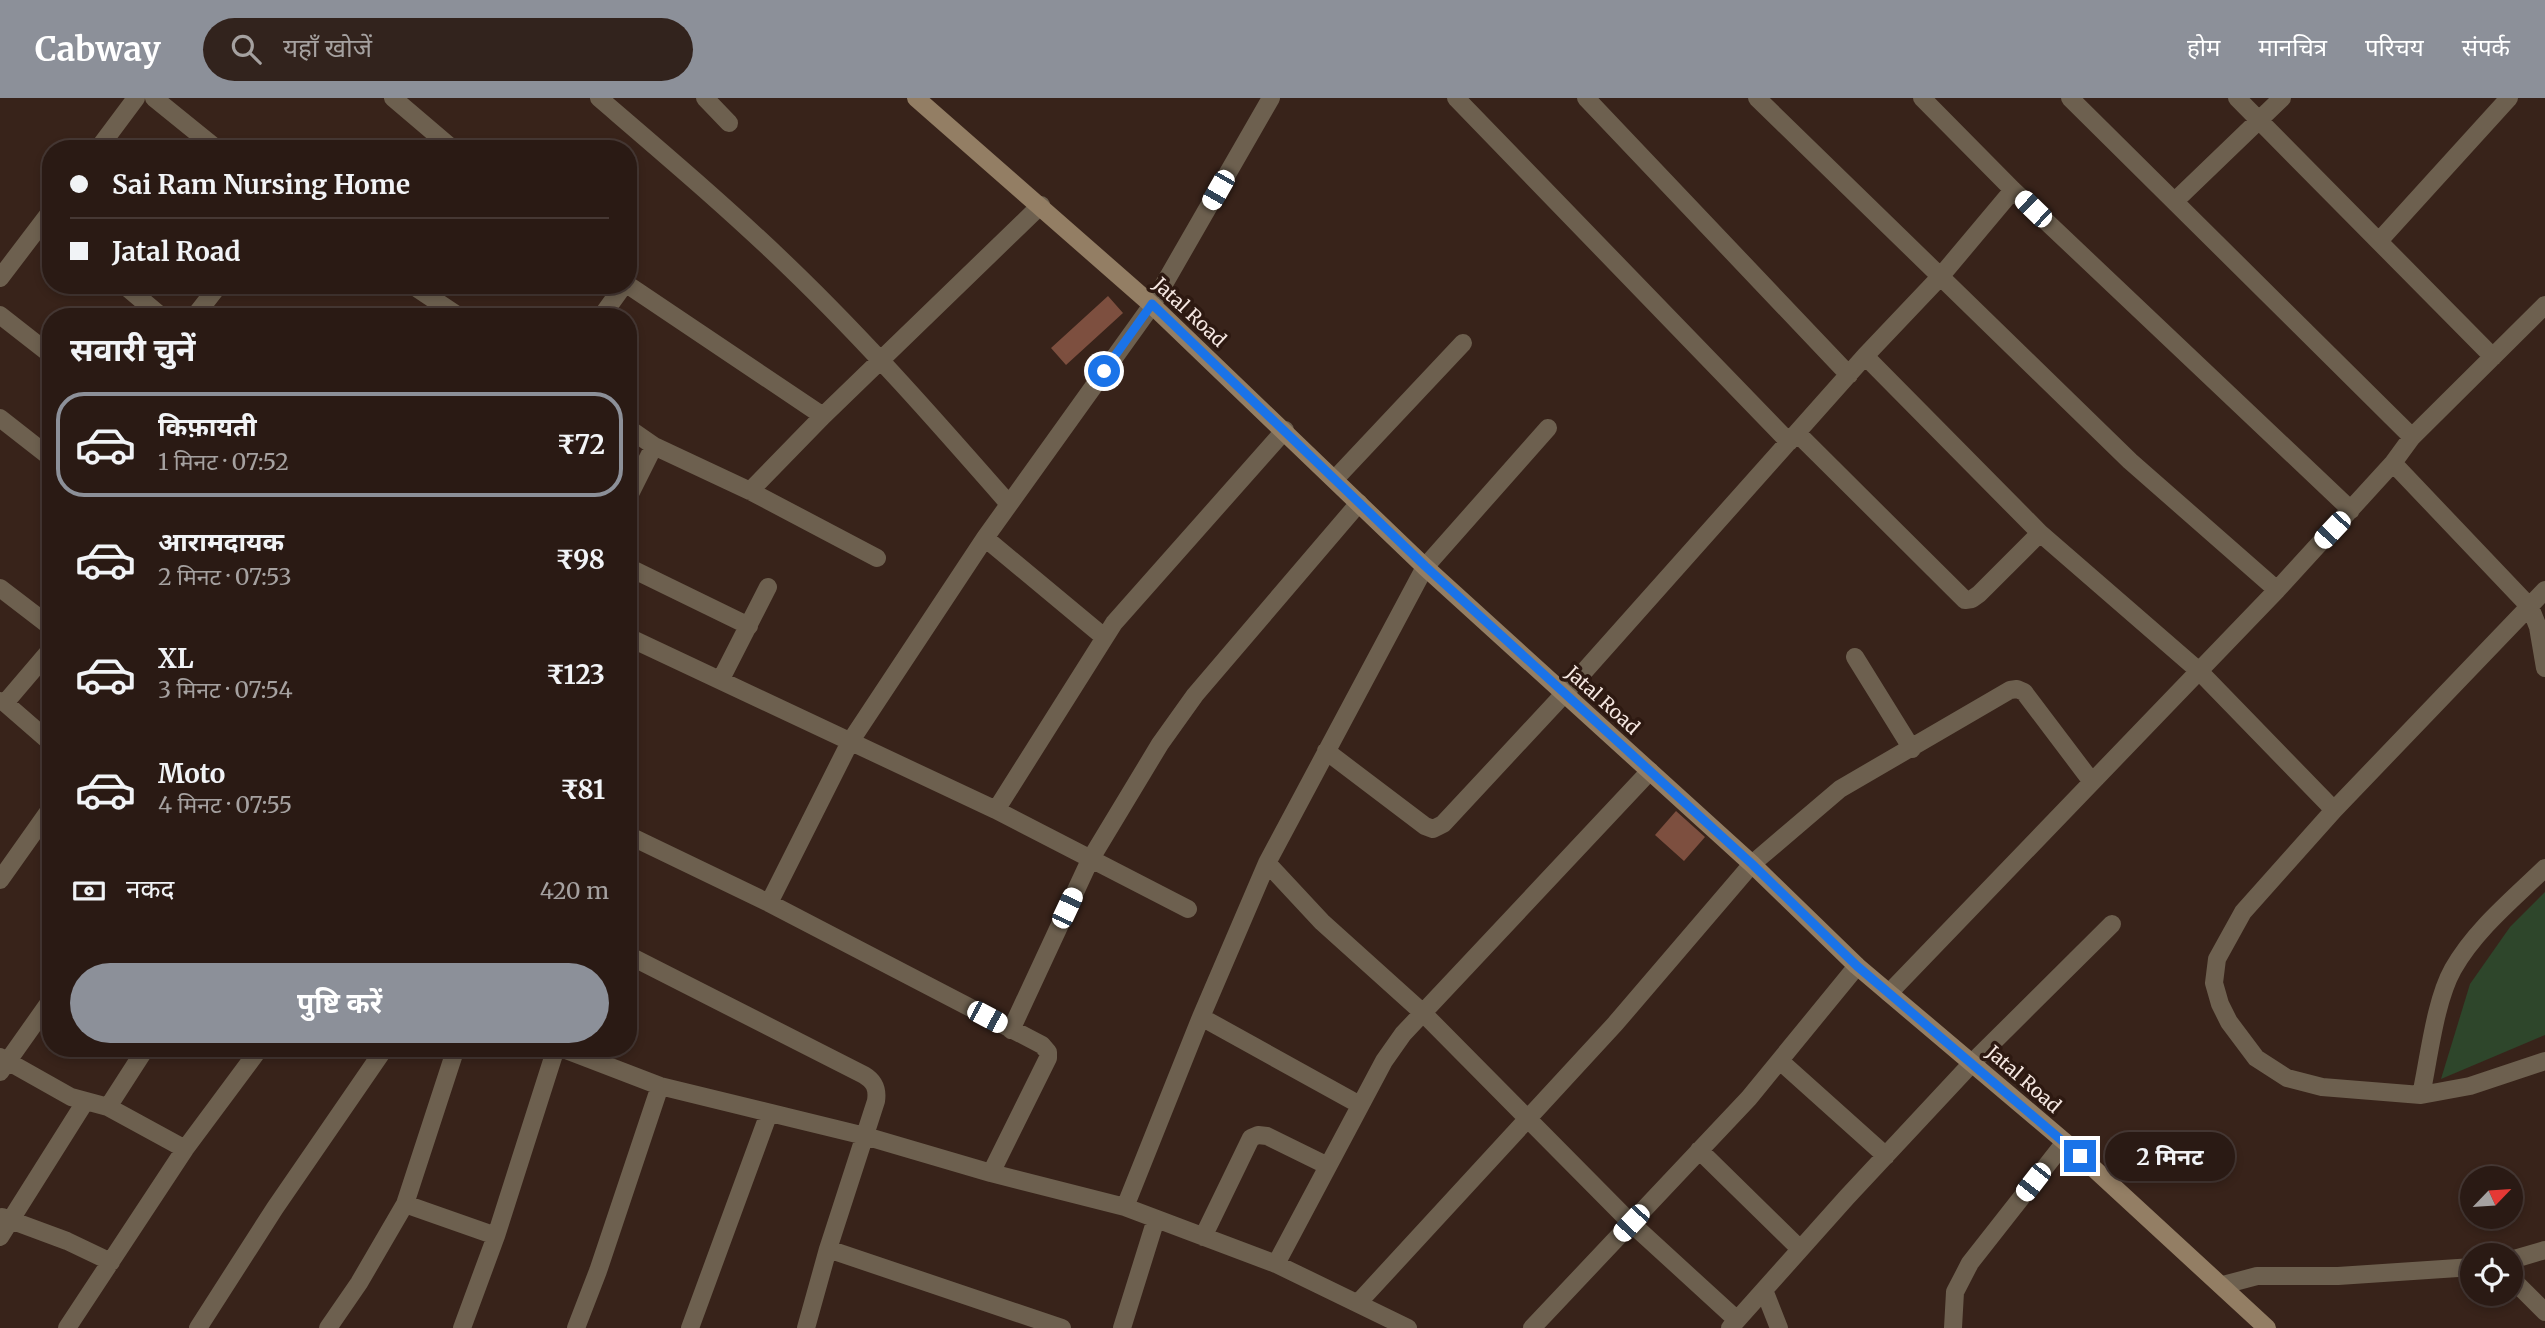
<!DOCTYPE html>
<html lang="hi">
<meta charset="utf-8">
<style>
:root{--surface:#2a1a14;--page:#32231d;--text:#f1f3f6;--muted:#a5a1a0;--line:#463834;--accent:#8c9099}
body{margin:0;font-family:Merriweather,"Noto Sans Devanagari",serif;background:var(--page);color:var(--text);height:100vh;display:flex;flex-direction:column;font-size:26px;white-space:nowrap}
*{box-sizing:border-box;margin:0}
p{font-size:23px;color:var(--muted)}
.icon{flex:none;width:38px;height:38px;fill:none;stroke:currentColor;stroke-width:2;stroke-linecap:round;stroke-linejoin:round}
.map{position:relative;flex:1;overflow:hidden}
.side{position:absolute;left:42px;top:210px;width:595px;height:749px;display:flex;flex-direction:column;background:var(--surface);border-radius:28px;box-shadow:0 4px 10px #0003,0 0 0 2px var(--line)}
.side>*{flex:none}
.banner{position:absolute;left:42px;top:42px;width:595px;height:154px;border-radius:28px;box-shadow:0 4px 10px #0003,0 0 0 2px var(--line);display:grid;align-content:center;height:154px;padding:0 28px;background:var(--surface)}
.needle{width:46px;rotate:65deg}
.buttons{position:absolute;left:2460px;top:1068px;display:grid;gap:14px}
.buttons a{display:grid;place-items:center;width:63px;height:63px;border-radius:50%;background:var(--surface);box-shadow:0 4px 10px #0003,0 0 0 2px var(--line);font-size:35px}
.end{position:absolute;width:32px;height:32px;margin:-16px;border:9px solid #1a73e8;background:#fff;box-shadow:0 0 0 4px #fff}
.from{border-radius:50%}
.bubble{position:absolute;height:49px;border-radius:24px;background:var(--surface);box-shadow:0 4px 10px #0003,0 0 0 2px var(--line);font-size:23px;font-weight:700;line-height:49px;text-align:center}
.car{position:absolute;width:21px;height:42px;margin:-21px -10px;border-radius:9px;box-shadow:0 0 5px 2px #0007;background:linear-gradient(#fff 24%,#345 0 40%,#fff 0 76%,#345 0 86%,#fff 0)}
.banner b{display:flex;align-items:center;gap:24px;height:66px;font-size:26px}
.banner b+b{border-top:2px solid var(--line)}
.banner i{width:18px;height:18px;background:var(--text)}
ul{padding:0;list-style:none}
li{display:flex;align-items:center;gap:21px;height:105px;margin:0 14px 10px;padding:0 14px;border:4px solid transparent;border-radius:28px}
li div{flex:1}
li b{display:block;font-size:26px}
li em{font-style:normal;font-weight:700}
li.on{border-color:var(--accent)}
li>.icon{width:63px;height:63px;stroke-width:1.5}
h2{padding:0 28px;font-size:32px;line-height:84px}
.pay{display:flex;align-items:center;gap:18px;height:77px;padding:0 28px;font-size:26px}
.pay p{margin-inline-start:auto}
.primary-button{display:flex;gap:14px;margin-top:auto;padding:14px 28px}
.primary-button a{flex:1;height:80px;border-radius:42px;background:var(--accent);color:#fff;font-size:28px;font-weight:700;line-height:80px;text-align:center}
header{display:flex;align-items:center;gap:42px;box-sizing:border-box;height:98px;padding:0 35px;background:var(--accent);color:#fff}
header strong{font-size:33px}
nav{display:flex;gap:38px;margin-inline-start:auto;font-size:24px}
.search{width:490px;height:63px;background:var(--page);display:flex;align-items:center;gap:18px;box-sizing:border-box;padding:0 24px;border-radius:38px;color:var(--muted);font-size:26px}
.map>svg:first-child{display:block}
.green{fill:#2e462b}
.building{fill:#7d4f3f}
.lines{fill:none;stroke-linecap:round;stroke-linejoin:round}
.minor{stroke:#6d604f;stroke-width:18}
.secondary{stroke:#937e64;stroke-width:18}
.route{stroke:#1a73e8;stroke-width:9}
.labels{text-anchor:middle;dominant-baseline:central;stroke-width:7;stroke-linejoin:round;paint-order:stroke}
.street-label{font-size:19px;fill:#f5e7e1;stroke:#2d1911}
</style>
<header>
<strong>Cabway</strong>
<div class="search"><svg class="icon" aria-label="search" viewBox="0 0 24 24"><circle cx="10" cy="10" r="6"/><path d="M15 15l6 6"/></svg>यहाँ खोजें</div>
<nav><a>होम</a><a>मानचित्र</a><a>परिचय</a><a>संपर्क</a></nav>
</header>
<div class="map">
<svg width="2545" height="1230" viewBox="0 0 2545 1230">
<rect width="100%" height="100%" fill="#38231a"/>
<path class="green" d="M2545,794V937L2441,981L2470,886L2510,829Z"/>
<path class="building" d="M1108,198L1123,215L1066,267L1051,250Z
M1676,713L1705,739L1684,763L1655,737Z"/>
<g class="lines">
<path class="minor" d="M154,0L217,51
M393,0L453,51
M599,0C663,55 728,110 789,169C867,244 938,325 1009,406
M705,0L729,25
M1456,0L1789,344
M1586,0L1849,277
M1757,0L2130,363L2277,492
M1922,0L2013,92L2351,412
M2070,0L2412,339
M2237,0L2493,259
M98,51L136,0
M2175,103L2282,0
M2379,143L2509,0
M0,180L51,113
M124,187L162,219
M412,187L460,219
M628,187L823,318
M0,217L51,257
M194,219L219,187
M601,219L624,187
M1865,258L2040,435L2199,573L2334,712
M0,320L51,360
M628,330L654,348L750,393L877,460
M1797,335L1965,502L1972,501L1979,496L2040,435
M2393,365L2530,509L2538,529L2545,570
M1335,381L1463,245
M750,393L823,318L1041,107
M628,400L654,348
M985,440L1104,539
M628,469L749,528
M0,490L51,529
M2545,492L2334,712L2243,814L2217,861L2214,885L2220,906L2229,924L2256,960L2287,980L2322,989L2421,997L2470,988L2545,963
M628,539L996,712L1188,811
M1855,559L1912,651
M721,581L768,489
M0,603L5,605L51,645
M5,605L51,551
M1326,653L1425,728L1433,731L1443,726L1564,596L1865,258L1940,179L2013,92
M996,712L1114,525L1285,332
M628,737L769,805L1042,947L1048,954V960L991,1075
M1267,765L1322,824L1423,915L1631,1125L1737,1222
M0,782L51,710
M769,805L850,644L985,440L1152,207L1271,0
M628,857L864,977C874,983 878,990 876,1003L828,1151L806,1230
M1889,895L2277,492L2393,365L2412,339L2545,207
M1201,919L1360,1007
M1011,932L1090,762L1160,646L1195,597L1359,405
M561,950L660,988L865,1038L991,1075L1125,1109L1276,1166L1408,1230
M0,959L71,999L108,1009L185,1051
M1780,963L1886,1058
M0,974L51,902
M2421,997C2429,960 2435,903 2453,871C2475,832 2513,801 2545,770
M108,1009L146,950
M1699,1052L1800,1151
M405,1106L496,1138
M1125,1109L1201,919L1267,765L1425,469L1548,330
M2,1119L67,1143L111,1164
M0,1139L85,1004
M1203,1139L1251,1040L1258,1037L1267,1038L1328,1068
M828,1151L1062,1230
M2511,1162L2545,1152
M1276,1166L1384,963L1403,936L1650,673
M2511,1180L2545,1214
M2223,1187L2257,1178H2338L2473,1169
M1764,1192L1779,1230
M1358,1205L1615,926L1752,766L1840,691L2010,592L2017,591L2024,594L2092,684
M67,1230L185,1051L260,950
M198,1230L275,1110L385,950
M328,1230L359,1185L405,1106L456,950
M462,1230L496,1138L556,950
M576,1230L598,1173L660,988
M690,1230L769,1015
M1122,1230L1156,1121
M1532,1230L1749,1000L1857,868
M1730,1230L1847,1099L1973,964L2112,826
M1953,1230L1955,1194L1970,1165L2065,1044"/>
<path class="secondary" d="M916,0L1152,207L1425,469L1752,766L1857,868L2065,1044L2267,1230"/>
</g>
<g class="lines">
<path class="route" d="M1104,273L1152,206L1425,468L1752,766L1857,868L2080,1058"/>
</g>
<g class="labels">
<g class="street-label">
<text transform="translate(1190 214) rotate(43)">Jatal Road</text>
<text transform="translate(1603 602) rotate(42)">Jatal Road</text>
<text transform="translate(2024 981) rotate(41)">Jatal Road</text>
</g>
</g>
</svg>
<div class="buttons">
<a><svg class="needle" viewBox="-14 -14 28 28"><path d="M0-13l5 13h-10z" fill="#e53935"/><path d="M0 13l5-13h-10z" fill="#a5a1a0"/></svg></a>
<a><svg class="icon" aria-label="locate" viewBox="0 0 24 24"><circle cx="12" cy="12" r="6"/><path d="M12 2v4M12 18v4M2 12h4M18 12h4"/></svg></a>
</div>
<i class="end from" style="left:1104px;top:273px"></i>
<i class="end" style="left:2080px;top:1058px"></i>
<div class="bubble" style="left:2105px;top:1034px;width:130px">2 मिनट</div>
<i class="car" style="left:1218px;top:92px;rotate:210deg"></i>
<i class="car" style="left:2033px;top:111px;rotate:314deg"></i>
<i class="car" style="left:2332px;top:432px;rotate:223deg"></i>
<i class="car" style="left:1067px;top:810px;rotate:25deg"></i>
<i class="car" style="left:987px;top:919px;rotate:118deg"></i>
<i class="car" style="left:2033px;top:1084px;rotate:218deg"></i>
<i class="car" style="left:1631px;top:1125px;rotate:223deg"></i>
<div class="banner">
<b><i class="from"></i>Sai Ram Nursing Home</b>
<b><i></i>Jatal Road</b>
</div>
<section class="side">
<h2>सवारी चुनें</h2>
<ul>
<li class="on"><svg class="icon" aria-label="car" viewBox="0 0 24 24"><path d="M5 17H2v-5l4-1 3-4h7l3 4 3 1v5h-3M9 17h6M6 11h13"/><circle cx="7" cy="17" r="2"/><circle cx="17" cy="17" r="2"/></svg><div><b>किफ़ायती</b><p>1 मिनट · 07:52</p></div><em>₹72</em></li>
<li><svg class="icon" aria-label="car" viewBox="0 0 24 24"><path d="M5 17H2v-5l4-1 3-4h7l3 4 3 1v5h-3M9 17h6M6 11h13"/><circle cx="7" cy="17" r="2"/><circle cx="17" cy="17" r="2"/></svg><div><b>आरामदायक</b><p>2 मिनट · 07:53</p></div><em>₹98</em></li>
<li><svg class="icon" aria-label="car" viewBox="0 0 24 24"><path d="M5 17H2v-5l4-1 3-4h7l3 4 3 1v5h-3M9 17h6M6 11h13"/><circle cx="7" cy="17" r="2"/><circle cx="17" cy="17" r="2"/></svg><div><b>XL</b><p>3 मिनट · 07:54</p></div><em>₹123</em></li>
<li><svg class="icon" aria-label="car" viewBox="0 0 24 24"><path d="M5 17H2v-5l4-1 3-4h7l3 4 3 1v5h-3M9 17h6M6 11h13"/><circle cx="7" cy="17" r="2"/><circle cx="17" cy="17" r="2"/></svg><div><b>Moto</b><p>4 मिनट · 07:55</p></div><em>₹81</em></li>
</ul>
<div class="pay"><svg class="icon" aria-label="cash" viewBox="0 0 24 24"><path d="M3 7h18v10H3z"/><circle cx="12" cy="12" r="2"/></svg>नकद<p>420 m</p></div>
<div class="primary-button"><a>पुष्टि करें</a></div>
</section>
</div>
